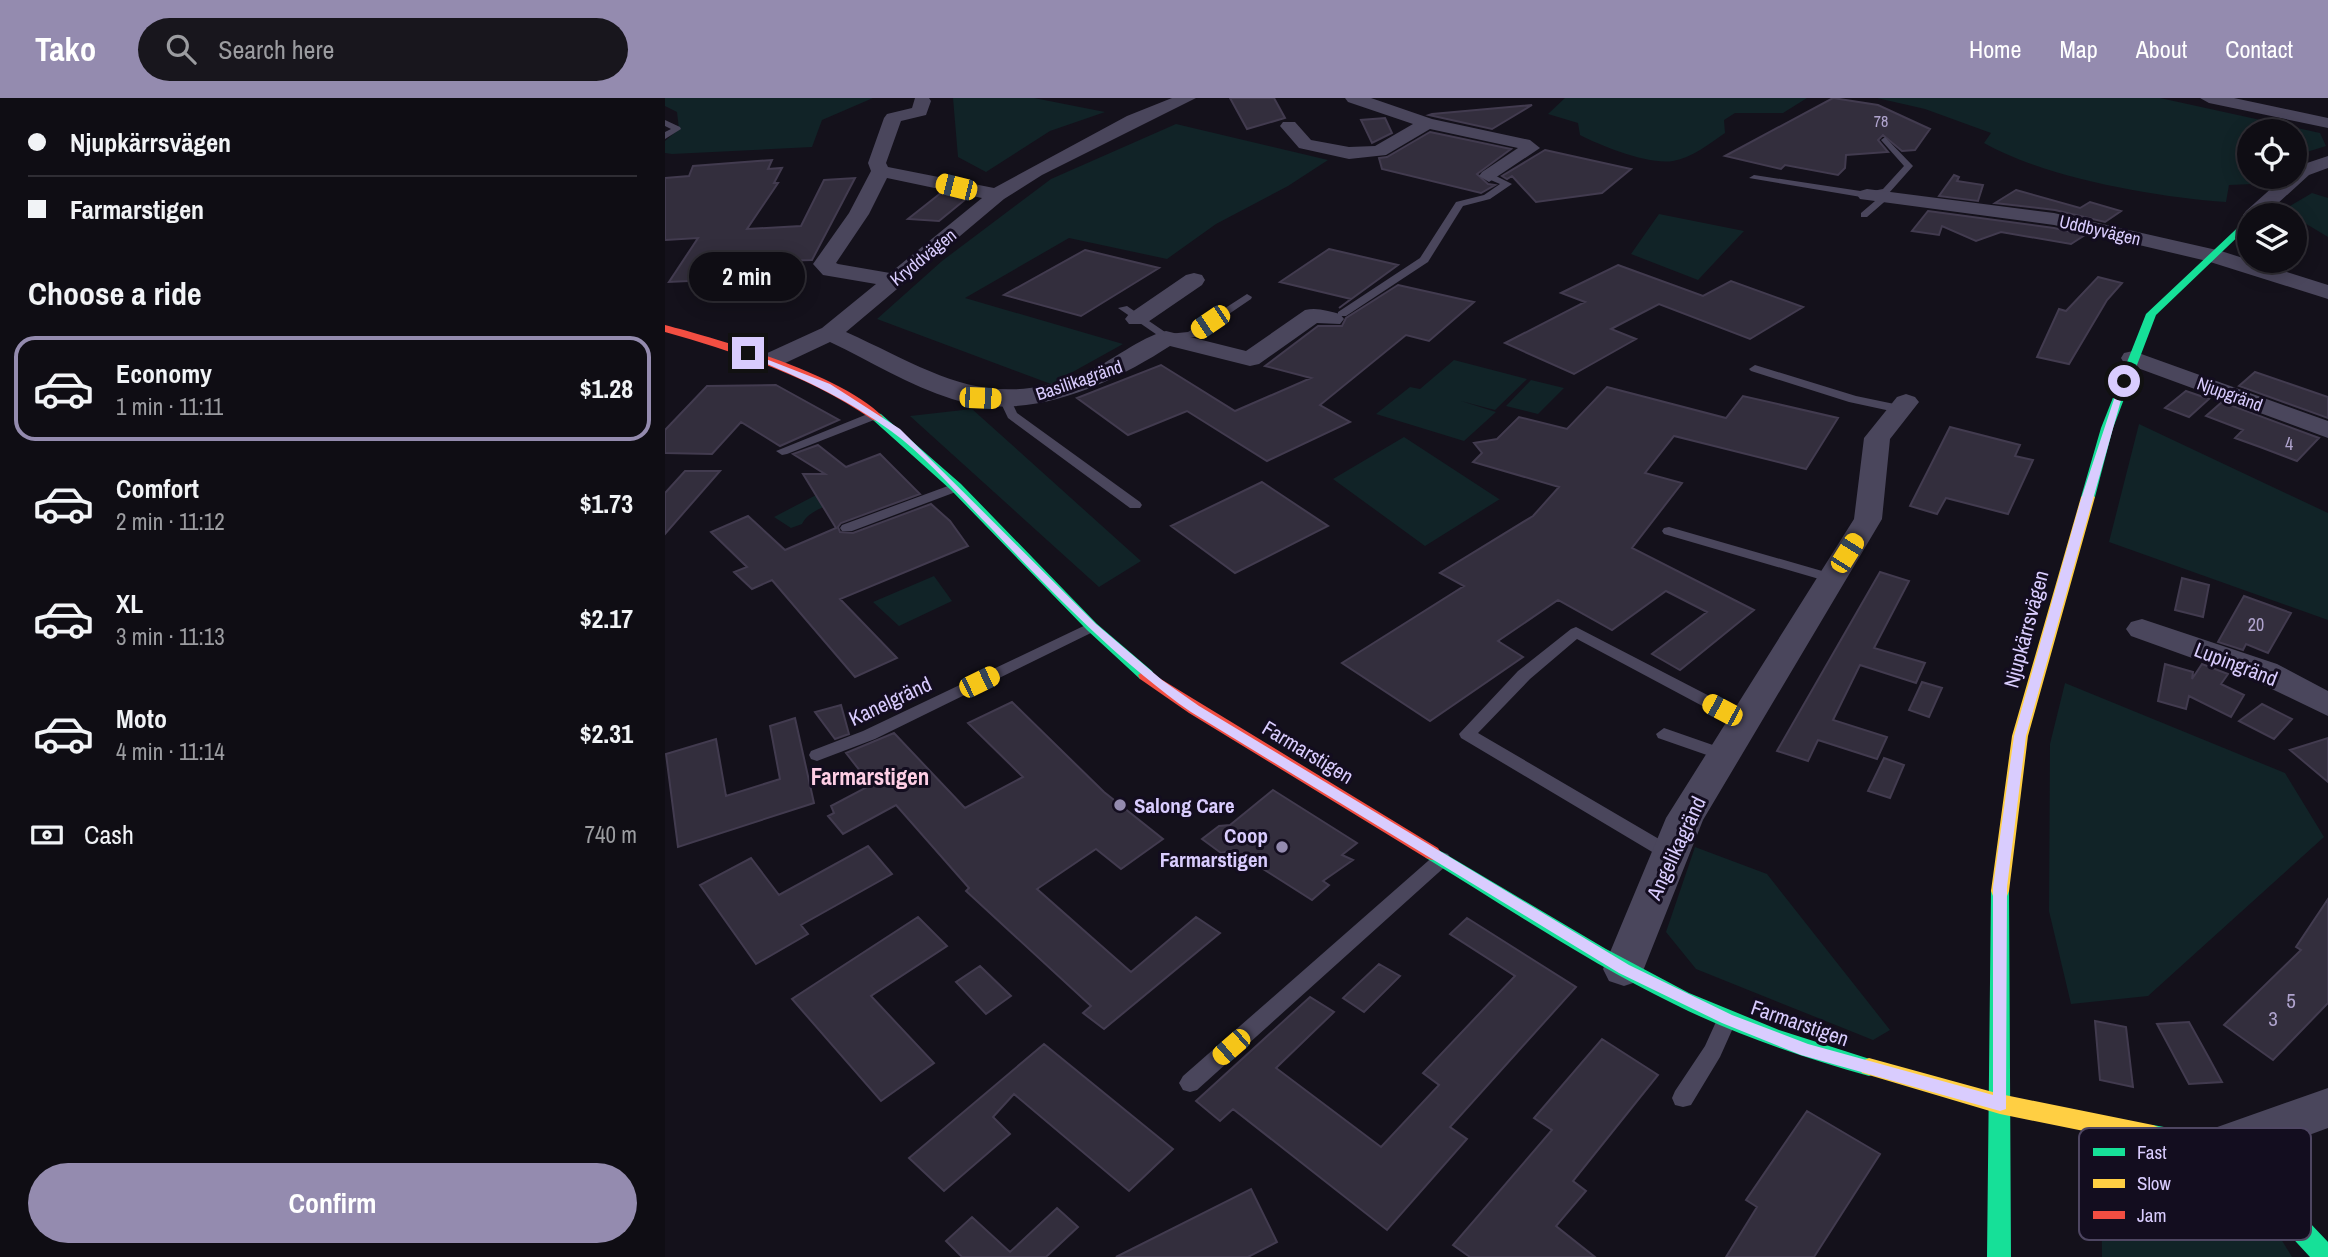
<!DOCTYPE html>
<meta charset="utf-8">
<style>
:root{--surface:#0f0d14;--page:#18161d;--text:#f1f3f6;--muted:#9b9ca0;--line:#2f2d34;--accent:#948baf}
body{margin:0;font-family:"Archivo Narrow",sans-serif;background:var(--page);color:var(--text);height:100vh;display:flex;flex-direction:column;font-size:26px;white-space:nowrap}
*{box-sizing:border-box;margin:0}
p{font-size:23px;color:var(--muted)}
.icon{flex:none;width:38px;height:38px;fill:none;stroke:currentColor;stroke-width:2;stroke-linecap:round;stroke-linejoin:round}
.map{position:relative;flex:1;overflow:hidden}
.side{display:flex;flex-direction:column;background:var(--surface);width:665px}
.side>*{flex:none}
.hud{display:grid;align-content:center;height:154px;padding:0 28px;background:var(--surface)}
.tools{position:absolute;left:1572px;top:21px;display:grid;gap:14px}
.tools a{display:grid;place-items:center;width:70px;height:70px;border-radius:50%;background:var(--surface);box-shadow:0 4px 18px #0003,0 0 0 2px var(--line);font-size:35px}
.end{position:absolute;width:32px;height:32px;margin:-16px;border:9px solid #d9ccfe;background:#111;box-shadow:0 0 0 4px #111}
.from{border-radius:50%}
.bubble{position:absolute;height:49px;border-radius:24px;background:var(--surface);box-shadow:0 4px 18px #0003,0 0 0 2px var(--line);font-size:23px;font-weight:700;line-height:49px;text-align:center}
.car{position:absolute;width:21px;height:42px;margin:-21px -10px;border-radius:9px;box-shadow:0 0 5px 2px #0007;background:linear-gradient(#f5c518 24%,#345 0 40%,#f5c518 0 76%,#345 0 86%,#f5c518 0)}
.hud b{display:flex;align-items:center;gap:24px;height:66px;font-size:26px}
.hud b+b{border-top:2px solid var(--line)}
.hud i{width:18px;height:18px;background:var(--text)}
ul{padding:0;list-style:none}
li{display:flex;align-items:center;gap:21px;height:105px;margin:0 14px 10px;padding:0 14px;border:4px solid transparent;border-radius:21px}
li div{flex:1}
li b{display:block;font-size:26px}
li em{font-style:normal;font-weight:700}
li.on{border-color:var(--accent)}
li>.icon{width:63px;height:63px;stroke-width:1.5}
h2{padding:0 28px;font-size:32px;line-height:84px}
.pay{display:flex;align-items:center;gap:18px;height:77px;padding:0 28px;font-size:26px}
.pay p{margin-inline-start:auto}
.cta{display:flex;gap:14px;margin-top:auto;padding:14px 28px}
.cta a{flex:1;height:80px;border-radius:42px;background:var(--accent);color:#fff;font-size:28px;font-weight:700;line-height:80px;text-align:center}
header{display:flex;align-items:center;gap:42px;box-sizing:border-box;height:98px;padding:0 35px;background:var(--accent);color:#fff}
header strong{font-size:33px}
nav{display:flex;gap:38px;margin-inline-start:auto;font-size:24px}
.search{width:490px;height:63px;background:var(--page);display:flex;align-items:center;gap:18px;box-sizing:border-box;padding:0 24px;border-radius:38px;color:var(--muted);font-size:26px}
main{display:flex;flex:1;min-height:0}
.map>svg:first-child{display:block}
.green{fill:#112327}
.building{fill:#332e3d;stroke:#423b4f;stroke-width:2}
.lines{fill:none;stroke-linecap:round;stroke-linejoin:round}
.lane{fill:#4a465c;fill-rule:evenodd}
.street{fill:#4a465c;fill-rule:evenodd}
.fast{fill:#16e098;fill-rule:evenodd}
.slow{fill:#ffcf43;fill-rule:evenodd}
.jam{fill:#f24e42;fill-rule:evenodd}
.route{fill:#d9ccfe}
.poi-dot{fill:#948baf;stroke:#130d1f;stroke-width:2.5}
.labels{text-anchor:middle;dominant-baseline:central;stroke-width:6;stroke-linejoin:round;paint-order:stroke}
.far-number-label{font-size:16px;fill:#b0a4ce}
.far-street-label{font-size:18px;fill:#d9ccfe;stroke:#130d1f}
.number-label{font-size:18px;fill:#b0a4ce}
.street-label{font-size:21px;fill:#d9ccfe;stroke:#130d1f}
.poi-label{font-size:21px;font-weight:bold;fill:#d9ccfe;stroke:#130d1f;text-anchor:start}
.near-number-label{font-size:21px;fill:#b0a4ce}
.neighbourhood-label{font-size:23px;font-weight:bold;fill:#fecee5;stroke:#130d1f}
.key{fill:#130d1f;stroke:#4e4662;stroke-width:2}
.key-label{font-size:19px;fill:#d9ccfe}
</style>
<header>
<strong>Tako</strong>
<div class="search"><svg class="icon" aria-label="search" viewBox="0 0 24 24"><circle cx="10" cy="10" r="6"/><path d="M15 15l6 6"/></svg>Search here</div>
<nav><a>Home</a><a>Map</a><a>About</a><a>Contact</a></nav>
</header>
<main>
<section class="side">
<div class="hud">
<b><i class="from"></i>Njupkärrsvägen</b>
<b><i></i>Farmarstigen</b>
</div>
<h2>Choose a ride</h2>
<ul>
<li class="on"><svg class="icon" aria-label="car" viewBox="0 0 24 24"><path d="M5 17H2v-5l4-1 3-4h7l3 4 3 1v5h-3M9 17h6M6 11h13"/><circle cx="7" cy="17" r="2"/><circle cx="17" cy="17" r="2"/></svg><div><b>Economy</b><p>1 min · 11:11</p></div><em>$1.28</em></li>
<li><svg class="icon" aria-label="car" viewBox="0 0 24 24"><path d="M5 17H2v-5l4-1 3-4h7l3 4 3 1v5h-3M9 17h6M6 11h13"/><circle cx="7" cy="17" r="2"/><circle cx="17" cy="17" r="2"/></svg><div><b>Comfort</b><p>2 min · 11:12</p></div><em>$1.73</em></li>
<li><svg class="icon" aria-label="car" viewBox="0 0 24 24"><path d="M5 17H2v-5l4-1 3-4h7l3 4 3 1v5h-3M9 17h6M6 11h13"/><circle cx="7" cy="17" r="2"/><circle cx="17" cy="17" r="2"/></svg><div><b>XL</b><p>3 min · 11:13</p></div><em>$2.17</em></li>
<li><svg class="icon" aria-label="car" viewBox="0 0 24 24"><path d="M5 17H2v-5l4-1 3-4h7l3 4 3 1v5h-3M9 17h6M6 11h13"/><circle cx="7" cy="17" r="2"/><circle cx="17" cy="17" r="2"/></svg><div><b>Moto</b><p>4 min · 11:14</p></div><em>$2.31</em></li>
</ul>
<div class="pay"><svg class="icon" aria-label="cash" viewBox="0 0 24 24"><path d="M3 7h18v10H3z"/><circle cx="12" cy="12" r="2"/></svg>Cash<p>740 m</p></div>
<div class="cta"><a>Confirm</a></div>
</section>
<div class="map">
<svg width="1663" height="1159" viewBox="0 0 1663 1159">
<rect width="100%" height="100%" fill="#14111b"/>
<path class="green" d="M0,0H208L157,22L147,49L7,56L0,55V43L14,31L12,14L0,8Z
M288,0H369L440,14L385,33L321,74L293,59Z
M900,0H1142L1118,15H1070L1059,22L1060,35C1045,45 1027,60 1008,63C984,67 936,48 915,37L913,25L883,16Z
M1212,0H1495L1655,35L1661,48L1629,58V33H1584V79H1590L1588,86L1564,87L1561,104C1490,99 1381,80 1319,45L1326,35L1260,11Z
M511,26L663,62L623,88L551,126L502,161L404,140L300,200L458,246L386,286L212,221L277,163L386,81Z
M1647,95L1663,100V139L1618,112Z
M994,116L1079,133L1033,182L966,156Z
M789,262L862,281L830,312L796,303L831,314L799,343L711,316L745,289L755,291Z
M866,282L899,290L873,316L841,308Z
M307,311L476,463L434,489L245,318Z
M1474,326L1663,415V522L1444,444Z
M739,339L834,401H835L760,448L668,381Z
M155,395L192,398C175,404 145,409 137,426L126,430L109,419Z
M269,478L287,503L234,528L208,504Z
M1400,585L1620,675L1659,739L1483,898L1406,906L1384,813L1385,646Z
M1030,749L1102,776L1225,932L1208,942L1031,871L1001,834Z
M1436,1079L1604,1121L1627,1159H1437Z"/>
<path class="building" d="M565,0H609L620,20L582,31Z
M1168,0L1213,7L1265,31L1250,52L1237,53L1218,37L1213,42L1223,54L1181,57L1180,70L1173,77L1120,67L1116,71L1060,58Z
M867,7L827,31L764,17L767,16Z
M720,20L727,35L707,45L696,22Z
M765,34L846,51L812,76L823,86L830,87L816,95L717,71L714,60L722,59Z
M880,52L966,71L937,95L871,104L847,78L842,81L837,78Z
M107,62L103,71L117,70L109,85H113L82,131L136,128L159,82L190,80L147,162L112,163L115,158L58,162L45,182L4,184L33,140L0,142V80L24,78L28,68Z
M1289,77L1294,79L1292,83L1318,87L1313,103L1274,98Z
M1351,92L1415,110L1425,104L1456,113L1440,124L1390,112L1330,105Z
M277,94L302,100L274,123L243,121Z
M1263,113L1389,130L1420,137L1406,146L1336,134L1311,143L1277,128L1274,137L1247,133Z
M664,151L733,167L674,210L686,201L615,184Z
M420,152L494,170L416,218L339,197Z
M953,167L1038,198L1066,183L1138,209L1085,241L994,206L946,231L971,241L909,276L840,245L920,204L896,195Z
M1433,179L1457,185L1442,202L1404,266L1372,259L1394,211L1401,213Z
M733,187L809,204L764,243L741,237L655,307L685,324L602,363L522,313L463,337L412,300L496,267L570,313L646,280L600,268L653,228H677L681,220Z
M1590,274L1663,299V320L1574,288Z
M111,287L174,322L115,348L76,324L47,356L0,355V332L42,288Z
M942,289L1061,320L1078,298L1173,320L1141,371L1009,338L980,375L1017,385L967,450L1089,512L1015,572L987,556L1042,514L1001,493L947,532L893,502L833,543L858,559L765,623L677,565L799,488L775,475L868,418L894,389L808,364L817,355L809,345L832,341L854,319L902,331Z
M1521,293L1544,301L1524,319L1500,310Z
M1557,304L1654,340L1632,363L1595,349L1570,340L1578,332L1541,318Z
M1285,329L1355,347L1350,358L1368,362L1343,416L1281,400L1272,416L1245,408Z
M153,347L181,369L215,356L255,396L176,425L173,429L175,434L188,435L266,406L285,423L303,448L175,501L232,560L190,579L107,482L87,491L69,474L82,469L46,434L83,418L120,452L171,430L138,376H160L128,356Z
M20,373H55L0,436V395Z
M597,384L663,428L570,475L506,428Z
M1215,474L1244,483L1209,550L1260,565L1251,585L1195,567L1168,622L1222,639L1212,661L1153,642L1143,663L1112,653Z
M1517,480L1544,487L1538,519L1510,512Z
M1579,498L1626,515L1603,555L1581,546L1578,552L1553,544Z
M1500,566L1528,574L1527,581L1537,566L1563,576L1556,586L1579,597L1566,619L1524,598L1521,611L1493,603Z
M1257,584L1277,590L1264,619L1244,612Z
M347,604L439,694L498,741L456,771L431,751L372,791L466,874L531,819L555,835L439,931L418,915L426,908L301,793L304,790L231,707L178,736L163,718L169,715L166,708L206,687L181,655L229,635L300,710L358,679L303,625Z
M1597,606L1627,621L1609,641L1574,623Z
M176,607L184,636L170,641L150,614Z
M130,620L149,705L13,749L1,656L51,641L61,698L115,681L105,628Z
M1663,640V684L1625,652Z
M1219,660L1239,667L1225,700L1203,693Z
M608,692L692,745L677,757L688,762L658,783L664,787L647,802L568,752L556,755L537,741L554,728L565,727Z
M203,748L227,776L136,827L143,836L91,866L35,787L86,760L114,797Z
M1663,801V905L1608,962L1559,927L1636,852L1631,849Z
M253,819L282,848L206,898L269,965L216,1003L127,901Z
M802,820L911,889L785,1029L802,1041L722,1132L568,1011L555,1023L531,1003L645,899L669,914L611,970L716,1049L774,987L758,975L850,878L785,836Z
M714,866L735,878L699,914L678,900Z
M315,868L346,898L321,916L291,884Z
M1430,923L1461,929L1468,989L1435,982Z
M1524,924L1544,960L1557,984L1524,986L1492,926Z
M937,941L993,977L908,1083L921,1093L891,1128L930,1159H805L788,1147L887,1032L869,1020Z
M379,946L508,1051L464,1093L349,996L328,1019L345,1036L279,1093L244,1060Z
M1142,1013L1215,1056L1149,1159H1061L1092,1109L1081,1102Z
M586,1091L612,1144L583,1159H451Z
M392,1110L413,1129L381,1159H297L281,1143L307,1119L345,1154Z"/>
<g class="lines">
<path class="lane" d="M0,22L15,29L16,31L0,41V34L6,31L0,28Z
M1220,39L1248,68L1224,95L1202,100L1084,80L1089,77L1202,94L1218,91L1239,68L1216,42Z
M821,76H827L847,86L825,101L798,108L763,164L681,218H673V214L755,160L791,104L819,97L835,86L821,80Z
M1217,97L1225,99L1202,119H1196V115Z
M582,196L587,199L586,201L530,239L501,243L453,210L462,208L503,236L523,234Z
M1090,267L1191,298L1239,308L1241,311L1235,315L1184,304L1086,273L1084,271Z
M340,297L344,298L352,315L475,404L477,407L475,410H465L343,320L334,301Z
M210,313L216,317L214,320L122,356L117,357L111,353Z
M291,385L296,386V392L187,433H177L175,430L177,427Z
M1004,429L1171,477L1173,480L1166,484L1161,483L999,436L997,433L999,430Z
M427,524L432,526L435,529L432,532L210,641L152,663L146,661L144,657L146,653L198,633Z
M911,529L1085,619L1087,623L1079,629L1073,627L912,541L865,581L813,635L1011,751L1014,756L1011,761L1005,763L999,761L796,640L794,636L853,573L906,531Z
M999,630L1065,653L1067,657L1065,661L1059,663L993,640L991,636Z
M777,754L783,756L786,761L783,766L532,992L525,994L518,992L514,985L518,978L771,756Z
M1062,912L1069,915L1072,921L1055,959L1026,1007L1018,1009L1010,1007L1007,1000L1010,993L1040,948L1055,915Z"/>
<path class="street" d="M250,0H264L266,3L261,17L236,23L221,65L223,69L329,90L462,18L507,0H531L377,77L339,101L181,234C270,274 320,315 420,275C446,264 475,239 501,233L581,253L640,212C652,209 663,213 675,216L679,221L675,226L652,225L594,266L585,268L505,248C443,288 361,325 287,301C245,288 205,263 165,244L116,267H98L95,262L98,257L157,230L211,186L158,177L148,166L184,115L206,73L203,65L219,20L222,16L247,10ZM222,80L317,100L225,175L173,166L171,165L204,116Z
M680,0H706L767,21L865,42L875,50L824,84L814,78L817,74L853,50L765,31L721,57L684,61L634,50L615,28L618,24H630L646,42L684,49L710,48L748,26L683,4Z
M1535,0H1569L1663,20V30L1544,5Z
M1663,58V70L1644,77L1600,117H1584V122L1581,121L1578,117L1581,113L1619,79H1629L1630,69Z
M1202,91L1389,115L1556,153L1663,187V201L1542,163L1389,127L1195,101L1192,97L1195,93Z
M529,175L537,177L540,182L537,187L480,226H464L460,221L464,216L521,177Z
M1468,253L1663,323V340L1459,265L1456,260L1459,255Z
M1241,296L1250,299L1254,304L1225,341L1217,421L1038,722L974,883L959,888L944,883L938,871L1001,720L1189,421L1199,340L1232,299Z
M1477,521L1612,566L1663,593V618L1588,582L1466,538L1461,531L1466,524Z
M1663,990V1030L1557,1069L1541,1063L1534,1048L1541,1033Z"/>
<path class="fast" d="M1584,119V128L1491,217L1448,330L1430,399L1423,403L1418,402L1416,399L1436,330L1481,216Z
M212,315L216,316L296,386L432,526L487,573L489,577L487,581H475L422,532L286,392L208,322L206,319Z
M767,748L941,851L1024,895L1114,932L1211,963L1214,969L1211,975L1204,978C1137,959 1071,937 1009,906C922,864 843,810 761,760L758,755L761,750Z
M1335,786L1342,788L1344,793L1346,1159H1322L1326,793L1328,788Z
M1488,1027L1565,1041L1663,1144V1159H1645L1551,1057L1480,1044L1477,1037L1480,1030Z"/>
<path class="slow" d="M1423,395L1430,399L1363,638L1344,793L1342,798L1335,800L1328,798L1326,793L1347,638L1416,399Z
M1204,960L1335,996L1488,1027L1496,1030L1499,1037L1496,1044L1488,1047L1335,1016L1197,975L1194,969L1197,963Z"/>
<path class="jam" d="M0,227C57,242 178,277 218,319L212,323L208,322C144,278 74,255 0,234Z
M481,572L773,750L776,755L773,760L767,762L761,760L524,615L475,581L473,577Z"/>
</g>
<path class="route" d="M80,253L165,286L235,331L431,526L497,582L534,608L964,867L1067,917L1143,946L1328,997V789L1349,638L1416,401L1455,283L1462,281L1361,638L1342,789L1341,1011L1335,1013L1136,957L1057,925L954,875L526,614C451,561 389,496 326,430C294,398 263,360 226,333C177,298 134,279 80,257Z"/>
<g class="poi-dot">
<circle cx="455" cy="707" r="7"/>
<circle cx="617" cy="749" r="7"/>
</g>
<g class="labels">
<g class="far-number-label">
<text x="1216" y="23">78</text>
</g>
<g class="far-street-label">
<text transform="translate(1435 132) rotate(13)">Uddbyvägen</text>
<text transform="translate(258 159) rotate(-39)">Kryddvägen</text>
<text transform="translate(414 282) rotate(-19)">Basilikagränd</text>
<text transform="translate(1565 296) rotate(20)">Njupgränd</text>
</g>
<g class="number-label">
<text x="1624" y="345">4</text>
<text x="1591" y="526">20</text>
</g>
<g class="street-label">
<text transform="translate(1361 531) rotate(-75)">Njupkärrsvägen</text>
<text transform="translate(1571 566) rotate(21)">Lupingränd</text>
<text transform="translate(225 603) rotate(-25)">Kanelgränd</text>
<text transform="translate(643 654) rotate(31)">Farmarstigen</text>
<text transform="translate(1011 750) rotate(-65)">Angelikagränd</text>
<text transform="translate(1135 925) rotate(19)">Farmarstigen</text>
</g>
<g class="poi-label">
<text x="469" y="707">Salong Care</text>
<text x="603" y="737" text-anchor="end">Coop<tspan x="603" dy="24">Farmarstigen</tspan></text>
</g>
<g class="near-number-label">
<text x="1626" y="902">5</text>
<text x="1608" y="920">3</text>
</g>
<g class="neighbourhood-label">
<text x="205" y="678">Farmarstigen</text>
</g>
</g>
<rect x="1414" y="1030" width="232" height="112" rx="10" class="key"/>
<rect x="1428" y="1050" width="32" height="8" fill="#16e098"/>
<rect x="1428" y="1081" width="32" height="9" fill="#ffcf43"/>
<rect x="1428" y="1113" width="32" height="8" fill="#f24e42"/>
<g class="key-label">
<text x="1472" y="1061">Fast</text>
<text x="1472" y="1092">Slow</text>
<text x="1472" y="1124">Jam</text>
</g>
</svg>
<div class="tools">
<a><svg class="icon" aria-label="locate" viewBox="0 0 24 24"><circle cx="12" cy="12" r="6"/><path d="M12 2v4M12 18v4M2 12h4M18 12h4"/></svg></a>
<a><svg class="icon" aria-label="layers" viewBox="0 0 24 24"><path d="M12 4l9 5-9 5-9-5zM3 14l9 5 9-5"/></svg></a>
</div>
<i class="end from" style="left:1459px;top:283px"></i>
<i class="end" style="left:83px;top:255px"></i>
<div class="bubble" style="left:24px;top:154px;width:116px">2 min</div>
<i class="car" style="left:291px;top:89px;rotate:284deg"></i>
<i class="car" style="left:545px;top:224px;rotate:236deg"></i>
<i class="car" style="left:315px;top:300px;rotate:92deg"></i>
<i class="car" style="left:1182px;top:455px;rotate:32deg"></i>
<i class="car" style="left:314px;top:584px;rotate:64deg"></i>
<i class="car" style="left:1057px;top:612px;rotate:298deg"></i>
<i class="car" style="left:566px;top:949px;rotate:229deg"></i>
</div>
</main>
